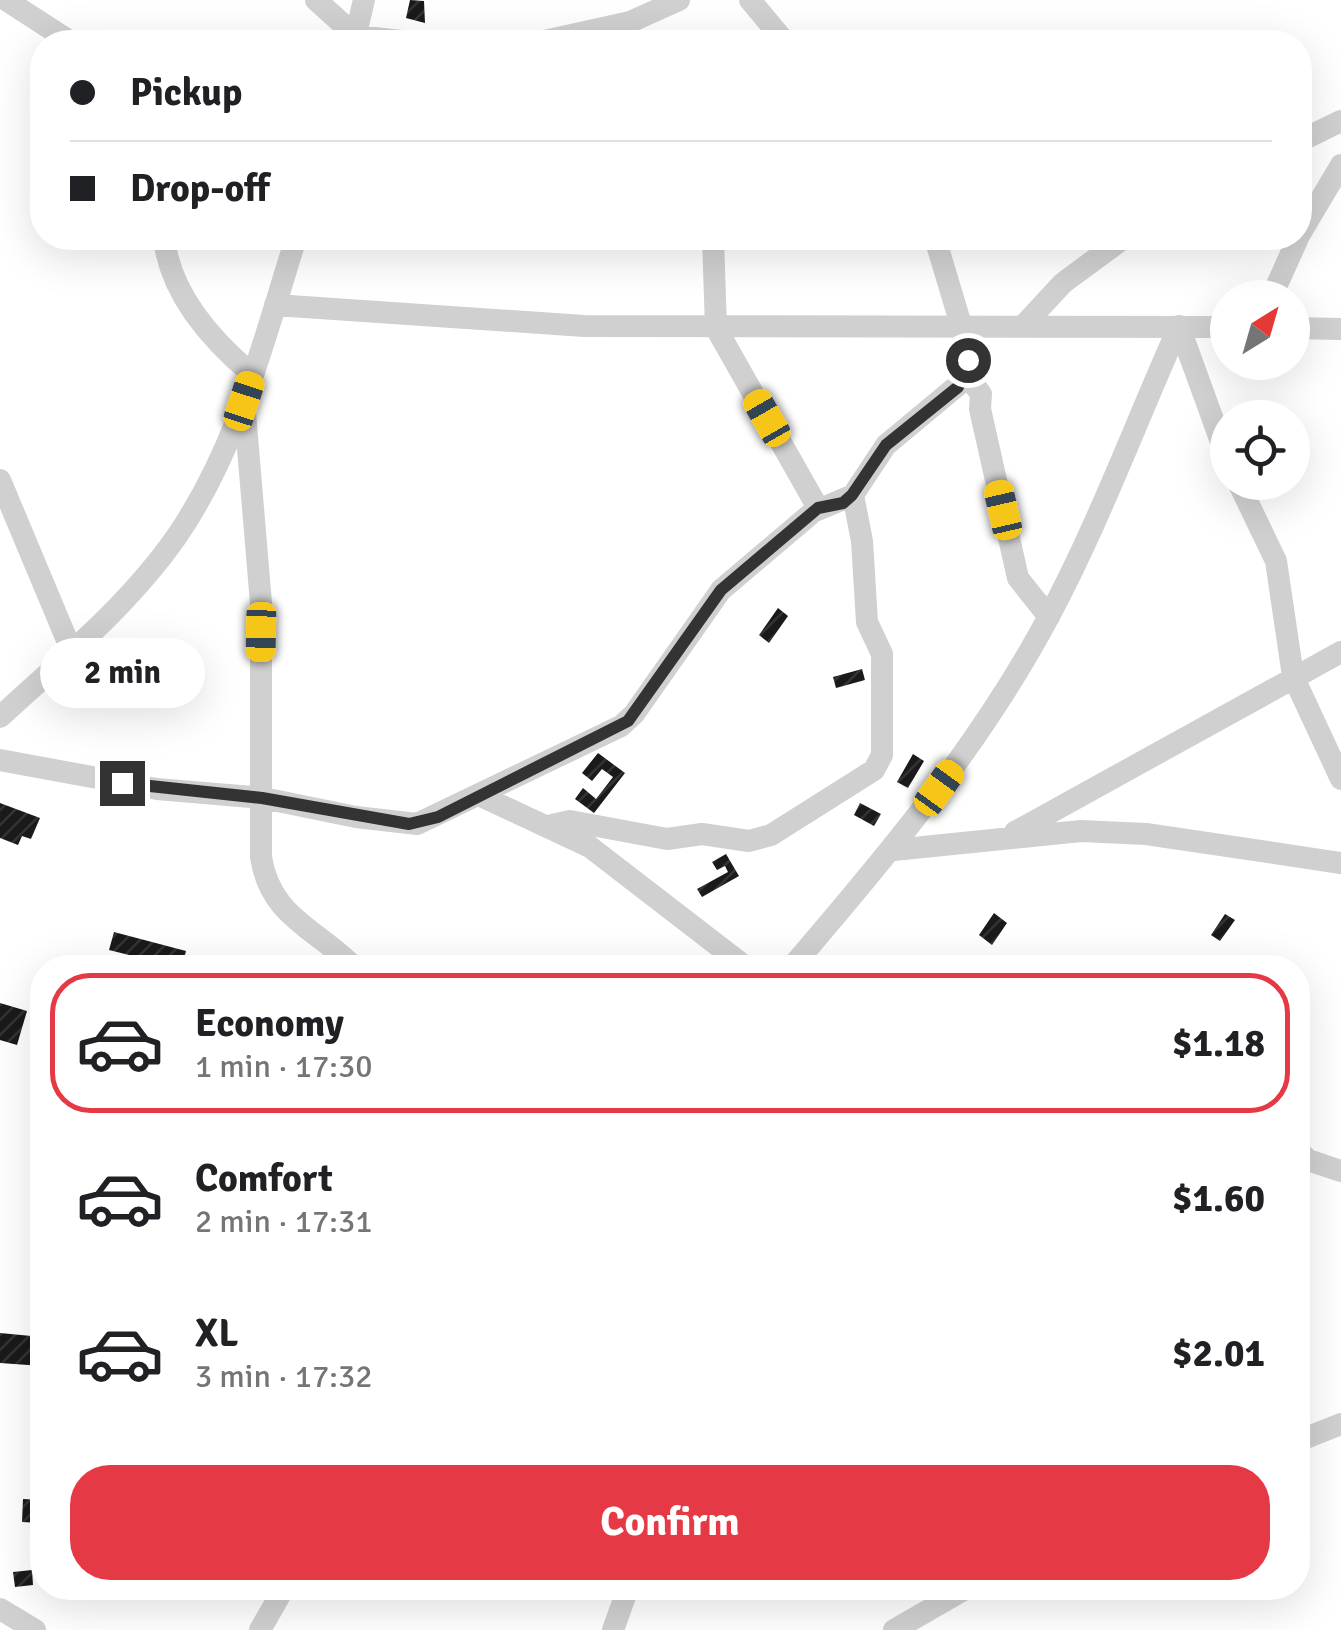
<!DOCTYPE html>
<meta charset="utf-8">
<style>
:root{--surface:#fff;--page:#f6f6f6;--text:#202124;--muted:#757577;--line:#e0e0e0;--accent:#e63946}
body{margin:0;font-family:Signika,sans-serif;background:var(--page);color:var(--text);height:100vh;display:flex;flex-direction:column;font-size:38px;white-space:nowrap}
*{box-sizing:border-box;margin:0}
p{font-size:32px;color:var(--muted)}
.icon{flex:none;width:55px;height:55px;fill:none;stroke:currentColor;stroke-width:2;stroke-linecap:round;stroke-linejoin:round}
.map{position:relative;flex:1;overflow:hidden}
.details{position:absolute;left:30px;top:955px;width:1280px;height:645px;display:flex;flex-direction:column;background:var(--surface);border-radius:40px;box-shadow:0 10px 40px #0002}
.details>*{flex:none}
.top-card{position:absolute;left:30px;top:30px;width:1282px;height:220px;border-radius:40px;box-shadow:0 10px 40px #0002;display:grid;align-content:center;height:220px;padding:0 40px;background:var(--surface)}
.needle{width:65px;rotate:37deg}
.tools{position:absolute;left:1210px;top:280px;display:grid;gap:20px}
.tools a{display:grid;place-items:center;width:100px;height:100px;border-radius:50%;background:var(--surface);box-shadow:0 10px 40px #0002;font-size:50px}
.end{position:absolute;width:45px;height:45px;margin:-22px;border:12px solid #333;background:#fff;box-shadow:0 0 0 5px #fff}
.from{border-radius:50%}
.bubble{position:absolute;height:70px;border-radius:35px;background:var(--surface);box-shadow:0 10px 40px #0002;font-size:32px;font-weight:800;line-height:70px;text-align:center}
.car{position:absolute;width:30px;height:60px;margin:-30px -15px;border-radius:12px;box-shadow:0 0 8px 2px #0007;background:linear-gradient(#f5c518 24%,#345 0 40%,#f5c518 0 76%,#345 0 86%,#f5c518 0)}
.top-card b{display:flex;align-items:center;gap:35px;height:95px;font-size:38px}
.top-card b+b{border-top:2px solid var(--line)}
.top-card i{width:25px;height:25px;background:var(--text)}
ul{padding:18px 0 0;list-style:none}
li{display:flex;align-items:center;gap:30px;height:140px;margin:0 20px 15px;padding:0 20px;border:5px solid transparent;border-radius:40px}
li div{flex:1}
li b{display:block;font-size:38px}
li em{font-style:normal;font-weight:800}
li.selected{border-color:var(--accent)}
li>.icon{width:90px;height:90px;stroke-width:1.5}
.cta{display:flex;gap:20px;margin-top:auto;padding:20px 40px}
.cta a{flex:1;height:115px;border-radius:40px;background:var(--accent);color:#fff;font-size:40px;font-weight:800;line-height:115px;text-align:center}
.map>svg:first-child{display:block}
.building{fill:url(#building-hatch)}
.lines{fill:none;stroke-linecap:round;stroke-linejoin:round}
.minor{stroke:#d0d0d0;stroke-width:22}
.route{stroke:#333;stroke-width:12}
</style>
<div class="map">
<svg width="1341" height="1630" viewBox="0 0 1341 1630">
<defs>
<pattern id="building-hatch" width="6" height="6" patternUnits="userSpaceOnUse" patternTransform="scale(2.5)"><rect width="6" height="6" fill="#1a1a1a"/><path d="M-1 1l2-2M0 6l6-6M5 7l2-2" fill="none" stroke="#333"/></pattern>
</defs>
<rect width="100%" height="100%" fill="#fff"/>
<path class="building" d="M410,0L424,1L425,23L406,18Z
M778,608L788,616L769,643L759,635Z
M862,669L865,680L836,688L833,677Z
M598,753L625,773L594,813L575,799L583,788L596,799L613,777L602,769L592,781L582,773Z
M913,754L924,761L908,788L897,782Z
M0,803L40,818L31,839L22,836L18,845L0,838Z
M860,803L881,814L874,826L854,815Z
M726,854L739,876L702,897L697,889L728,872L725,866L717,870L712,862Z
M994,913L1007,923L992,945L979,935Z
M1225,914L1235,920L1220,941L1211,935Z
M114,932L186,951L182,968H139L141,958L109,950Z
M0,1003L27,1011L17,1045L0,1040Z
M42,1011V1048L32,1046L36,1030L32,1029L35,1016L39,1017Z
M0,1333L42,1337V1366L0,1363Z
M23,1499L42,1500V1523L22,1522Z
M32,1570L33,1585L15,1587L13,1572Z"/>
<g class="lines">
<path class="minor" d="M6,0L71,42
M316,0L356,36L411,42
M750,0L785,42
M354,42L364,0
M540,42L630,22L679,0
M1300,141L1341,121
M1300,234L1341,165
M164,238C170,294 211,340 253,375
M713,238L716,328L818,508
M1271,298L1298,238
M275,305L584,326L1228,327
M1024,325L1063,283L1124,238
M1179,326L1228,461
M1292,328L1341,329
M967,375L981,394L980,409L1018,578L1049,617
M244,401L261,603V857C270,917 316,928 355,968
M0,480L72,652
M1238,482L1276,561L1293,676L1341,779
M0,717C62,660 129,605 177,536C238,447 264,339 296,238
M0,760L157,789L263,798L356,817L417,824L621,726L634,714L721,590L813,512L853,495L886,445L963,381L968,360L961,325L935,238
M481,796L590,847L747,968
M552,825L570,821L667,839L702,834L749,841L771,835L874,770L882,755V654L867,622L862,541L853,495
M1015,832L1341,652
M894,850L1081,831L1146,834L1341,863
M791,968C886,857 979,747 1048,618C1098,525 1136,422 1179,326
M1298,1150L1308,1160L1341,1171
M1298,1441L1341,1424
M0,1609L35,1630
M260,1630L284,1588
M613,1630L628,1588
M894,1630L967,1588"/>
</g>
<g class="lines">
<path class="route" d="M122,783L262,798L409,824L438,817L628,721L721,590L818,508L843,503L852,495L886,445L958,387L968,360"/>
</g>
</svg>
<div class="tools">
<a><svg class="needle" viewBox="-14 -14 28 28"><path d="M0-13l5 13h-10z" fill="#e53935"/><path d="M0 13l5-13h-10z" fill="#757577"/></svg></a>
<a><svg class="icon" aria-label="locate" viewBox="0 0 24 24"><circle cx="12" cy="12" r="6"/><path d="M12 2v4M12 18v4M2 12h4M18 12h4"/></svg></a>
</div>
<i class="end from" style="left:968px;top:360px"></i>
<i class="end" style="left:122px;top:783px"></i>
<div class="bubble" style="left:40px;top:638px;width:165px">2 min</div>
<i class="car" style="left:244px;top:401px;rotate:18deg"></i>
<i class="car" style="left:767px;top:418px;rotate:330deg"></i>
<i class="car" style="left:1003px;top:510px;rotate:347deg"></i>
<i class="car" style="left:261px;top:632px;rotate:181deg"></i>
<i class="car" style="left:939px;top:788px;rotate:36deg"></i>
<div class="top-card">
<b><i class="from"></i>Pickup</b>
<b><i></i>Drop-off</b>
</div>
<section class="details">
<ul>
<li class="selected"><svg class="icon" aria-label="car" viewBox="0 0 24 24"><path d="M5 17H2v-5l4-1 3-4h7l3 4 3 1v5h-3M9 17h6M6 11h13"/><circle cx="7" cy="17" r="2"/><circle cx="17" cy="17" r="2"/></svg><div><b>Economy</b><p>1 min · 17:30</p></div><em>$1.18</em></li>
<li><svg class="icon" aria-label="car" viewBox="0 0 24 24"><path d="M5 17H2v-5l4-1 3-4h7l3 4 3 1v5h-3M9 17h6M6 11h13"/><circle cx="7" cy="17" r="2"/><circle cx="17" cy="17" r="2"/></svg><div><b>Comfort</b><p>2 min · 17:31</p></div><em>$1.60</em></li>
<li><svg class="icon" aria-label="car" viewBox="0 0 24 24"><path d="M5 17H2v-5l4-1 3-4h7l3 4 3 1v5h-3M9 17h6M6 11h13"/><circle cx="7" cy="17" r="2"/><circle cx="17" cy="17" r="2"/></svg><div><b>XL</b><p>3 min · 17:32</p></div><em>$2.01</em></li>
</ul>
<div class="cta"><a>Confirm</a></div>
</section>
</div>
